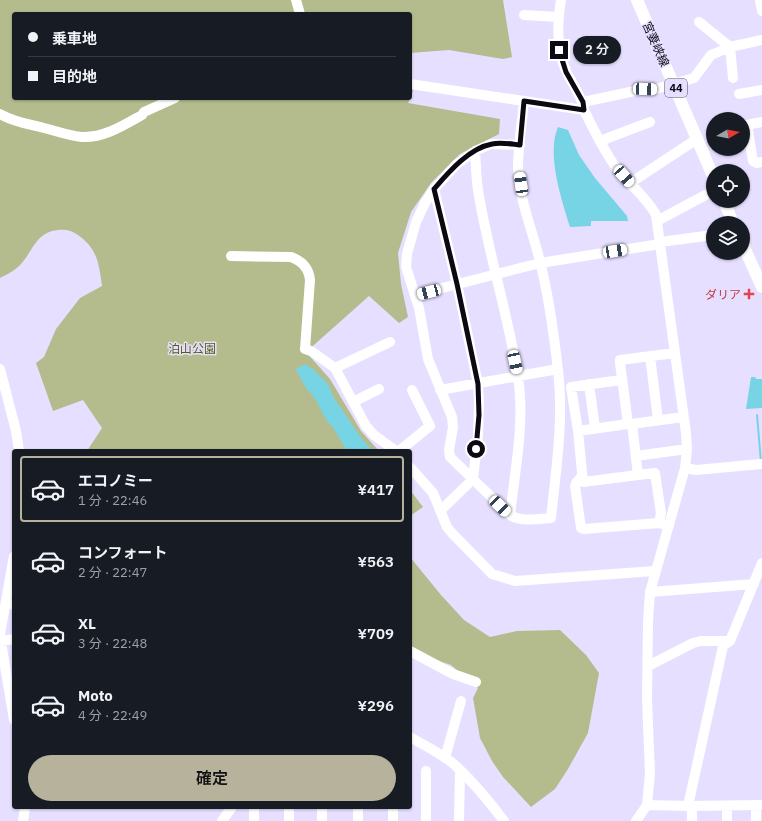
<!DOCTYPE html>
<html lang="ja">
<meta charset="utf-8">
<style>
:root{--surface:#171b24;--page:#242831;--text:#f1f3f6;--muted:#9ea1a6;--line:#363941;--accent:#b6b29c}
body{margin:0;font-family:"IBM Plex Sans","Noto Sans JP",sans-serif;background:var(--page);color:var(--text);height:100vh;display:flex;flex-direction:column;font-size:15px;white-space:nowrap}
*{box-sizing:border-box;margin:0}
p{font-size:13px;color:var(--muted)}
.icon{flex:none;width:22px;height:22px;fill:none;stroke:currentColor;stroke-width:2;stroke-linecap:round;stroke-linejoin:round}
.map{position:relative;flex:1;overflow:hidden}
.drawer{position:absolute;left:12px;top:449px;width:400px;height:360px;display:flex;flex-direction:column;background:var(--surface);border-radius:4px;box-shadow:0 1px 3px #0004}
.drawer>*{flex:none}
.guide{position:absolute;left:12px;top:12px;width:400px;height:88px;border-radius:4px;box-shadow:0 1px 3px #0004;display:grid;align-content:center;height:88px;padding:0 16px;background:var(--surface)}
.needle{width:26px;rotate:81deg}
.buttons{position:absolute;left:706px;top:112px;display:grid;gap:8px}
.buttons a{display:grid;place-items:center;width:44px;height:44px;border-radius:50%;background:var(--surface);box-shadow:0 1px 3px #0004;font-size:20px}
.end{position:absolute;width:18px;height:18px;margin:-9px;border:5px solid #0c0913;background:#fff;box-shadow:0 0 0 2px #fff}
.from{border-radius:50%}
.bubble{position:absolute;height:28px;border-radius:14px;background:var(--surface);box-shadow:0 1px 3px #0004;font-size:13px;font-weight:600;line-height:28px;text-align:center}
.car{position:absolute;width:12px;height:24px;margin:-12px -6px;border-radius:5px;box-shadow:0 0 3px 1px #0007;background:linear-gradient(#fff 24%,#345 0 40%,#fff 0 76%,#345 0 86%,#fff 0)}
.guide b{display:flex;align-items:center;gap:14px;height:38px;font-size:15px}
.guide b+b{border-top:1px solid var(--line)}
.guide i{width:10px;height:10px;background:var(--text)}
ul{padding:7px 0 0;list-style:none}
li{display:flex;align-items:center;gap:12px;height:66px;margin:0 8px 6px;padding:0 8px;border:2px solid transparent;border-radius:4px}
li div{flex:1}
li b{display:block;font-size:15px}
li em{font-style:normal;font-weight:600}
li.active{border-color:var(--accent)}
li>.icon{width:36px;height:36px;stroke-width:1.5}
.primary-button{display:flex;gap:8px;margin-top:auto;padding:8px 16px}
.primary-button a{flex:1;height:46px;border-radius:24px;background:var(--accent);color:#111;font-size:16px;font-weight:600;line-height:46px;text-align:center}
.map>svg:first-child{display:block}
.green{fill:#b4bc8e}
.water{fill:#76d4e4}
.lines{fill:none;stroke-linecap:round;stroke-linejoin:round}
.stream{stroke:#76d4e4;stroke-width:2}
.minor{stroke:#fff;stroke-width:10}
.major{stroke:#fff;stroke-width:12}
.route{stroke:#0c0913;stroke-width:5}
.health-dot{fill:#e0444e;stroke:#e6dfff;stroke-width:1.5}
.labels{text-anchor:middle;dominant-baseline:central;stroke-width:3;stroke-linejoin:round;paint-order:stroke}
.shield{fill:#e6dfff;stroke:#4d495a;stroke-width:1}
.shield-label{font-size:11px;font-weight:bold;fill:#0c0913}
.street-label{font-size:12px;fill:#0c0913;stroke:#e6dfff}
.health-label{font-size:12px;fill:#be3a42;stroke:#e6dfff;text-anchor:end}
.park-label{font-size:12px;fill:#555d0f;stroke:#e6dfff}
</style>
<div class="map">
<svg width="762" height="821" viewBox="0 0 762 821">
<rect width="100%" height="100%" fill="#e6dfff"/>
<path class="green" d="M0,0H503L512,57L503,59L449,50L410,53V14H14V98H410V80L411,81L413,91L408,103L500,119L499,134L460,154L431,183L411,212L398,253L401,284L408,317L399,323L369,296L306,352L330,379L361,431L379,451H87L102,428L83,400L53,411L36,363L44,357L56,329L80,298L102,286C99,265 98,249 78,235C71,230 66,229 58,230C35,232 32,254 19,266C14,271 6,275 0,278Z
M410,490L423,507L410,516Z
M410,557L441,595L464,620L490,637L517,631L560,630L586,655L599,673L588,733L568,769L555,789L531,807L503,777L492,761L480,738L473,698L478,688L451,665L424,656L410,646Z"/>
<path class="water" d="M558,127L568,130L579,155L595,178L627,216L628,221H591V226L570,227C562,201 546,154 558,127Z
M305,364L314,370L328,384L334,398L355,429L365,443L374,451H347L334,429L325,418L316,400L304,385L296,369Z
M751,377H755L756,379H762V408L746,409Z"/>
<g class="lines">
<path class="stream" d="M757,415L761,462"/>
<path class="minor" d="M296,0L300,14
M561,0C557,24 556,51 567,73C573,85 582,96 584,110C594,130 604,152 618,170C630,185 647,198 656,215L686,433L687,449L685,468L650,592L648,622L647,700L650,773L647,805L636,821
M760,0L762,11
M524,15L558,17
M699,22L730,47L733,78
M410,84L584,110
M739,94L762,90
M583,102L635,91L645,89H656L694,78L711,55L730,47L762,40
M0,114C14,122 28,124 44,128C56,131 70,136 82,137C104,138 124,125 142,115L144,112L175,98
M762,122L747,125L753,161L757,163L762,162
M600,141L650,122
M520,145L491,144L475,151L457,164L434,189L425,203L416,222L407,254L406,267L419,308L428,359L452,417L453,427L449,450L450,457L510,515C521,522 537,519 551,518C556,469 564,420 558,370C554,335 549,296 540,262C533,231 519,200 518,168C518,146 522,123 524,101
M475,151C476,164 476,177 478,190C488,253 508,314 518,377C525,422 515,470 510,515
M630,183L697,139
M434,189L457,284L478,384L479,404L478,435L473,479
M657,221L713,191
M660,242L713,235
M231,256L291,257C302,261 309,269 310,280L305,349L311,351L335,368L366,426L374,435L396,451
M415,295L540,263L660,244
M650,356L658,420
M335,368L390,342
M0,369L16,431L19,451
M589,384L595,428
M440,390L558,369
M353,402L379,389
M628,424H632L638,475L583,482L578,431L628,424L620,363V360L675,353
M632,424L683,417
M578,431L571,387L621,380
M399,451L430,426L412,390
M636,456L687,449
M410,467L433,493L447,527L451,532L492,574L515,581L655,571
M685,468L696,470L761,464
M638,475L655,473L661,513L659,523
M582,476L576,483L575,486L581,528L584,529L659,523L669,526
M441,510L468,484
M650,592L754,584
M13,605L14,604
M0,634L14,556
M0,636L14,720
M1,641L14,639
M410,651L453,674L476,682
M648,666L693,643L701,641H730
M410,737C425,746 445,755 457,767C475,784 489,801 504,821
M445,758L461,701
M426,771V821
M647,805L688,806L762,805
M756,805V821
M688,806L723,646L730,641L762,563
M692,806V821
M727,806V821
M289,807V821
M322,807V821
M23,821L25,807
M222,821L232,807
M254,821V807
M358,821V807
M393,821V807
M459,821L460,771"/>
<path class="major" d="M637,0L713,176
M724,201L733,223
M743,245L762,287"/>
</g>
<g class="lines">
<path class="route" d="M476,449L479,415L478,384L457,284L434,189C448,173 469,148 492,144C501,142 511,144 520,145L524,101L584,110L583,102L566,72L559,50"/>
</g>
<path class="health-dot" d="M747 288h4v4h4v4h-4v4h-4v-4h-4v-4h4z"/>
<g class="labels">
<rect class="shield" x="665" y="79" width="22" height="18" rx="3"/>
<g class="shield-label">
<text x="676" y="88">44</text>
</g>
<g class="street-label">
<text transform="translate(656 44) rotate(66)">宮妻峡線</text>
</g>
<g class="health-label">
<text x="741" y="294">ダリア</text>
</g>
<g class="park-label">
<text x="192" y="348">泊山公園</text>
</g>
</g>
</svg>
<div class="buttons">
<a><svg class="needle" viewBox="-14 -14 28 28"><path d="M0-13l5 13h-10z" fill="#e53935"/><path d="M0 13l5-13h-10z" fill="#9ea1a6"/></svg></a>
<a><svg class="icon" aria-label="locate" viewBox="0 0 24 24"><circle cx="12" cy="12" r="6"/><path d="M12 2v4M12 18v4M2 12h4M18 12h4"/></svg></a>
<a><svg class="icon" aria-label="layers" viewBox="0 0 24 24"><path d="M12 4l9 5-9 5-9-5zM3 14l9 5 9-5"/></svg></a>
</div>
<i class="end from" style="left:476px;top:449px"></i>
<i class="end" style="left:559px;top:50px"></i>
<div class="bubble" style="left:573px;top:36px;width:48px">2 分</div>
<i class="car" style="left:645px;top:89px;rotate:92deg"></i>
<i class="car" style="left:624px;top:176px;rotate:139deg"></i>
<i class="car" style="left:521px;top:184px;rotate:352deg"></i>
<i class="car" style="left:615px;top:251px;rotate:81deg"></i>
<i class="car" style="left:429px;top:292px;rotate:255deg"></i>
<i class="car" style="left:515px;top:362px;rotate:168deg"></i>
<i class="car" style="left:500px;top:506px;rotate:134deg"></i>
<div class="guide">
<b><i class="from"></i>乗車地</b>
<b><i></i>目的地</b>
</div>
<section class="drawer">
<ul>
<li class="active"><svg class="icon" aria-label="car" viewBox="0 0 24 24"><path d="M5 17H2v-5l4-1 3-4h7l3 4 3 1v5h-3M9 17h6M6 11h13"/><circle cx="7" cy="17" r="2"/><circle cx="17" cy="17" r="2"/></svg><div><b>エコノミー</b><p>1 分 · 22:46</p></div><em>¥417</em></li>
<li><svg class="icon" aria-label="car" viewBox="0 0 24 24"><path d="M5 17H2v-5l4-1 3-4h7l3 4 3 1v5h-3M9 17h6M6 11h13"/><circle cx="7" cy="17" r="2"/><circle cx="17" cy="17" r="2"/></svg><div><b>コンフォート</b><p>2 分 · 22:47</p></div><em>¥563</em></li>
<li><svg class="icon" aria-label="car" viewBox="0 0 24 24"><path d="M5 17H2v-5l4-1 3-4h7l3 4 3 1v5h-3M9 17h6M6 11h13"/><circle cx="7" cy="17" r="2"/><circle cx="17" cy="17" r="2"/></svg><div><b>XL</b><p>3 分 · 22:48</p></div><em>¥709</em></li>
<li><svg class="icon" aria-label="car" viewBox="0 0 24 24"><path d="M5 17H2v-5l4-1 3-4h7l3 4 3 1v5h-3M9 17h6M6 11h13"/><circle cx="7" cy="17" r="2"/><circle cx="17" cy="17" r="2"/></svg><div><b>Moto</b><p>4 分 · 22:49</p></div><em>¥296</em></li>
</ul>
<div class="primary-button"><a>確定</a></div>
</section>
</div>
